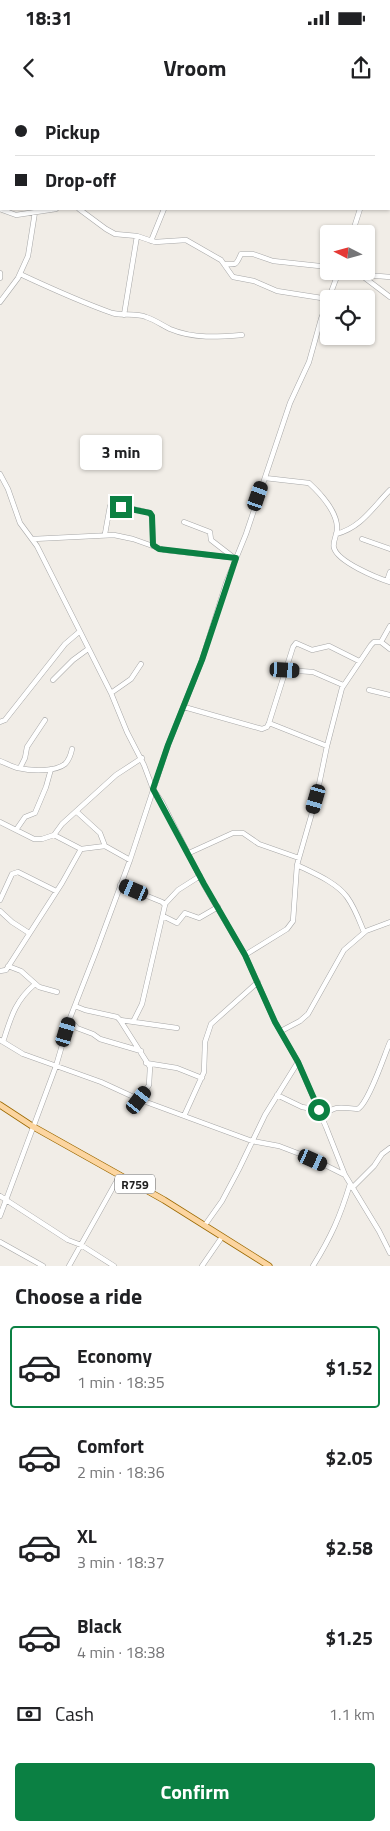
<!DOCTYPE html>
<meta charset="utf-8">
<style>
:root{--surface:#fff;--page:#f2f2f2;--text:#202124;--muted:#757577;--line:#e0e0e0;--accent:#0b8043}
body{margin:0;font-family:"Titillium Web",sans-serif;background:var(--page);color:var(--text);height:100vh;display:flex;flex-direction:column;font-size:19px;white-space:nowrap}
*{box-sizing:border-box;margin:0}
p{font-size:16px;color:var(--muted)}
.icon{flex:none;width:28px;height:28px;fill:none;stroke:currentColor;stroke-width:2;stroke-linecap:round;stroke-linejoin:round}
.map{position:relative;height:1166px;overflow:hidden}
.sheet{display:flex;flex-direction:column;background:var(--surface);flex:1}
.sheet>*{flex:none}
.guide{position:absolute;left:0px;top:0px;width:390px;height:110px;box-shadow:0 1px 4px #0004;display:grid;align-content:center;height:110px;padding:0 15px;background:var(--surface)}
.needle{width:32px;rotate:276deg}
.controls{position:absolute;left:320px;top:125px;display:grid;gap:10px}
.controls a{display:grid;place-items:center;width:55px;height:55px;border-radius:5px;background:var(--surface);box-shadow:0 1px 4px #0004;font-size:25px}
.end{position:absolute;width:22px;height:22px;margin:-11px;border:6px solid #0b8043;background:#fff;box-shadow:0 0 0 2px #fff}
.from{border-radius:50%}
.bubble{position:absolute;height:35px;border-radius:5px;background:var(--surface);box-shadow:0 1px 4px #0004;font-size:16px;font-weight:700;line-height:35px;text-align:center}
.car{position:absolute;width:15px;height:30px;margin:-15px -8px;border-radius:6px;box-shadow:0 0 4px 1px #0007;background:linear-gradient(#222 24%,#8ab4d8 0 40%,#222 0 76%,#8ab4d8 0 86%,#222 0)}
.guide b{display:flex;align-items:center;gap:18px;height:48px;font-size:19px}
.guide b+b{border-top:1px solid var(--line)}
.guide i{width:12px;height:12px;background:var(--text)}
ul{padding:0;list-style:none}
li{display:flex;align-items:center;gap:15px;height:82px;margin:0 10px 8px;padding:0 5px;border:2px solid transparent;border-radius:5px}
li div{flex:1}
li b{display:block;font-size:19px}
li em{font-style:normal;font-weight:700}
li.active{border-color:var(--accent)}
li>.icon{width:45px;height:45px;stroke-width:1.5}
h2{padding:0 15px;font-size:22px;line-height:60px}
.pay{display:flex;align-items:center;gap:12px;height:55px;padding:0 15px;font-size:19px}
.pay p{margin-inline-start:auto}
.action{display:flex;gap:10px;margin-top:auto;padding:10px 15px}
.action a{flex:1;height:58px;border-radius:5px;background:var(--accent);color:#fff;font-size:20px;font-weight:700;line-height:58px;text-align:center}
.status{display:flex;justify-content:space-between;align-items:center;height:35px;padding:0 25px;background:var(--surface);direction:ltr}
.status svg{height:14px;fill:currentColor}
header{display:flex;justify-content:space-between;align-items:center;height:65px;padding:0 15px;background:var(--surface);font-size:22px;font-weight:700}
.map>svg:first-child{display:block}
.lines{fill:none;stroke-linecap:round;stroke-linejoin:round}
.minor-casing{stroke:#a7a7a7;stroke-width:5.5}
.major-casing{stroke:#9c6900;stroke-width:7}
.minor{stroke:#fff;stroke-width:4.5}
.major{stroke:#fcd5a0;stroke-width:5.5}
.route{stroke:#0b8043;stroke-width:6}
.labels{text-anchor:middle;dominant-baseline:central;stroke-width:4.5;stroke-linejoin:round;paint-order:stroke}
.shield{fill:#fff;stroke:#636363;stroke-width:1}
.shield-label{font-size:12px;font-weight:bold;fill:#202020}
</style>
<div class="status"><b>18:31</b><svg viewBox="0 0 49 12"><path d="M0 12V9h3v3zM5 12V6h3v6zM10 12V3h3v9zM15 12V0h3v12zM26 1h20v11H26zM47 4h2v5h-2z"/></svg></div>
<header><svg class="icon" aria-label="back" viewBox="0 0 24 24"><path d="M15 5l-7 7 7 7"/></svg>Vroom<svg class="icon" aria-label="share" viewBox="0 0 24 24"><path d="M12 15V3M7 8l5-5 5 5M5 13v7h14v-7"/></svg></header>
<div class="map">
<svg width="390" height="1166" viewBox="0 0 390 1166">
<rect width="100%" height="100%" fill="#f1ede7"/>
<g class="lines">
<defs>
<path id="minor" d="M230,0L234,1
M42,1L43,0
M153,1V0
M212,1L213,0
M281,1V0
M389,32L390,28
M0,56L1,57
M0,84L1,82
M389,88H390
M0,109L16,115L56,109
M79,109L106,129L115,134L137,136L155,142L186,140L221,160L233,177L254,181L277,191L328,199
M352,134L360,109
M151,141L164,109
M224,164C237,165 236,165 241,154H253L273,161L329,167
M350,171L366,175L390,177
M0,173V178
M20,174C50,188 81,202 112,213C123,216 136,213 146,217C155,220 162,225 170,229C194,239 218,237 242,235
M361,175L390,197
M0,202L18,178L28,156L35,112
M124,215L137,136
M0,374L8,389L20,423L37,446L111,593L127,632L144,665L153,689L162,702L204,785L245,855L275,922L298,962L326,1027L345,1075L379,1131L390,1153
M265,378L309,383C321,394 338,413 337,429C337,435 332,443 334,448C338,462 377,478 390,482
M184,422L210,432L211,440L233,457
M105,434L110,406C124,407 137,409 150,413L152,416L153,445
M336,434C361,428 373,407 390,390
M33,439L114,435L133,439L164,450L236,458
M362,439L390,449
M387,481L390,472
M381,542L390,549
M285,570L313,572L343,585
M53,580L73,560L88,549
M369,590L390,595
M111,593L131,579L141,564
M184,607L262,629L267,627L269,623L293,547L296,543L312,550L329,546L359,561
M0,622L5,620L65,544L79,532
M269,623L327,646
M0,661C6,663 12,667 18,668C31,671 55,672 65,664C69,660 71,654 72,649
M20,668L25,658L27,647L45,620
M77,712L100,733L105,746
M0,722L34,739H42L54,735L62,724L116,675L142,658
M16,730L25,717L35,713L46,687L51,669
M54,735L81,749
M189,753L233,733H243L259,744L299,758
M297,765C313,773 336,782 347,797C355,808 359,820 364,832
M120,785L162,802L165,805L142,904L133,922
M0,800L12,774L18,772L56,791
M165,804L178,790L200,776
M0,811L12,822L29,833
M163,816L177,823L185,813L199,818L218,807
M245,855L287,829L293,821L297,765L316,699L327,646L342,588L371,545L374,542H381L390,526
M8,866L21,871L39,887L57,892
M0,871L6,870L62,783L81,749L105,746L130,760
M75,906L85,910L117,917L120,920L150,967L149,985L139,1000
M70,920L77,928L93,934L100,939L141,951
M120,920L177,928
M281,931L300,921L308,914L344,850L366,831L390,822
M0,940L23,954L101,982L138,999L252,1041L279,1046L313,1059L345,1075
M3,942C11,917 15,901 35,884
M146,963L177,968L202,978
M277,995L302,1007L319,1010
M184,1016L204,972L205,942L211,924L258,882
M322,1016C338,1004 340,1008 358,1009C369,1002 384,956 390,942
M352,1088L374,1066L382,1054L390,1048
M0,1096L68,1140L81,1145L114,1166
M0,1116L56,966L70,918L97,849L130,760L168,645L202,560L226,483L246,434L290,303L309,262L321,219L339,171
M205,1125L222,1101L239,1069L265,1015L298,962
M0,1142L43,1166
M69,1166L120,1075
M202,1166L222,1137
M313,1166C331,1137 340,1117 350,1084"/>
<path id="major" d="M0,1005L32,1026L164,1100L269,1166"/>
</defs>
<use href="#minor" class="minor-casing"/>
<use href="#major" class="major-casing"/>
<use href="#minor" class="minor"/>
<use href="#major" class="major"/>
</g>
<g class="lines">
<path class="route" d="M121,407L150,413L152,416L153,445L159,449L236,458L202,560L168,645L153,689L204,784L245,855L275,922L298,962L319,1010"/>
</g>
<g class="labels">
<rect class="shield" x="115" y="1074.5" width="40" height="19" rx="4"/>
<g class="shield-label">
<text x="135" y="1084">R759</text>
</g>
</g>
</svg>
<div class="controls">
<a><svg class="needle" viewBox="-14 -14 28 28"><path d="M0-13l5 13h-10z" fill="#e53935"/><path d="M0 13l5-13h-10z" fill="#757577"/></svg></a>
<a><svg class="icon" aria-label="locate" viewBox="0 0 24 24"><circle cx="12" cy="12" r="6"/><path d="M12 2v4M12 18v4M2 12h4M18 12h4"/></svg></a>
</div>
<i class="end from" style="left:319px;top:1010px"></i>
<i class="end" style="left:121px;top:407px"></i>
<div class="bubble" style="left:80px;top:335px;width:82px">3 min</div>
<i class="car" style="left:258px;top:396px;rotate:19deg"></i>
<i class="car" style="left:285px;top:570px;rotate:93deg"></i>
<i class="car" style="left:316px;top:699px;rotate:196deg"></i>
<i class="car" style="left:134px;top:790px;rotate:293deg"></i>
<i class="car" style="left:66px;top:932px;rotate:17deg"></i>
<i class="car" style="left:139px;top:1000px;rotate:37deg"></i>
<i class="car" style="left:313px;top:1060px;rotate:114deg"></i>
<div class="guide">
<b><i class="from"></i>Pickup</b>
<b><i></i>Drop-off</b>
</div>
</div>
<section class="sheet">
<h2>Choose a ride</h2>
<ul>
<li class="active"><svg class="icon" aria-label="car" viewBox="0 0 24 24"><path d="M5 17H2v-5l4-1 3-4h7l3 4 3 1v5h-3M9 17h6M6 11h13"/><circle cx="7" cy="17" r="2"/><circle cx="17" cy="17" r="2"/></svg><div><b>Economy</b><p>1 min · 18:35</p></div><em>$1.52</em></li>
<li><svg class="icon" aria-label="car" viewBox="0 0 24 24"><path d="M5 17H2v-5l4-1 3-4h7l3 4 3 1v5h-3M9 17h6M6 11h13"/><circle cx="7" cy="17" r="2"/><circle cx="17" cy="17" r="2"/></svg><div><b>Comfort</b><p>2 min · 18:36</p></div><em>$2.05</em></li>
<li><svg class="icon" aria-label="car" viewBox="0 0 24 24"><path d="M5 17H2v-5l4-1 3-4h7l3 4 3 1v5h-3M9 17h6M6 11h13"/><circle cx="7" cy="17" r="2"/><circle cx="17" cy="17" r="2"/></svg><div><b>XL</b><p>3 min · 18:37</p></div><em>$2.58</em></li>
<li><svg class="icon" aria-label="car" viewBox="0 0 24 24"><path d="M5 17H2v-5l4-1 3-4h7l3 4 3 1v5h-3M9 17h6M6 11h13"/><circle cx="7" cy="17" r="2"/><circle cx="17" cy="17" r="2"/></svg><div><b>Black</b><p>4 min · 18:38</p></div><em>$1.25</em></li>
</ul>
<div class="pay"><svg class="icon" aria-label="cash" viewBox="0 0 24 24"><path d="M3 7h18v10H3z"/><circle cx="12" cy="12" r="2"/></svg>Cash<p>1.1 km</p></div>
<div class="action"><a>Confirm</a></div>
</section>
